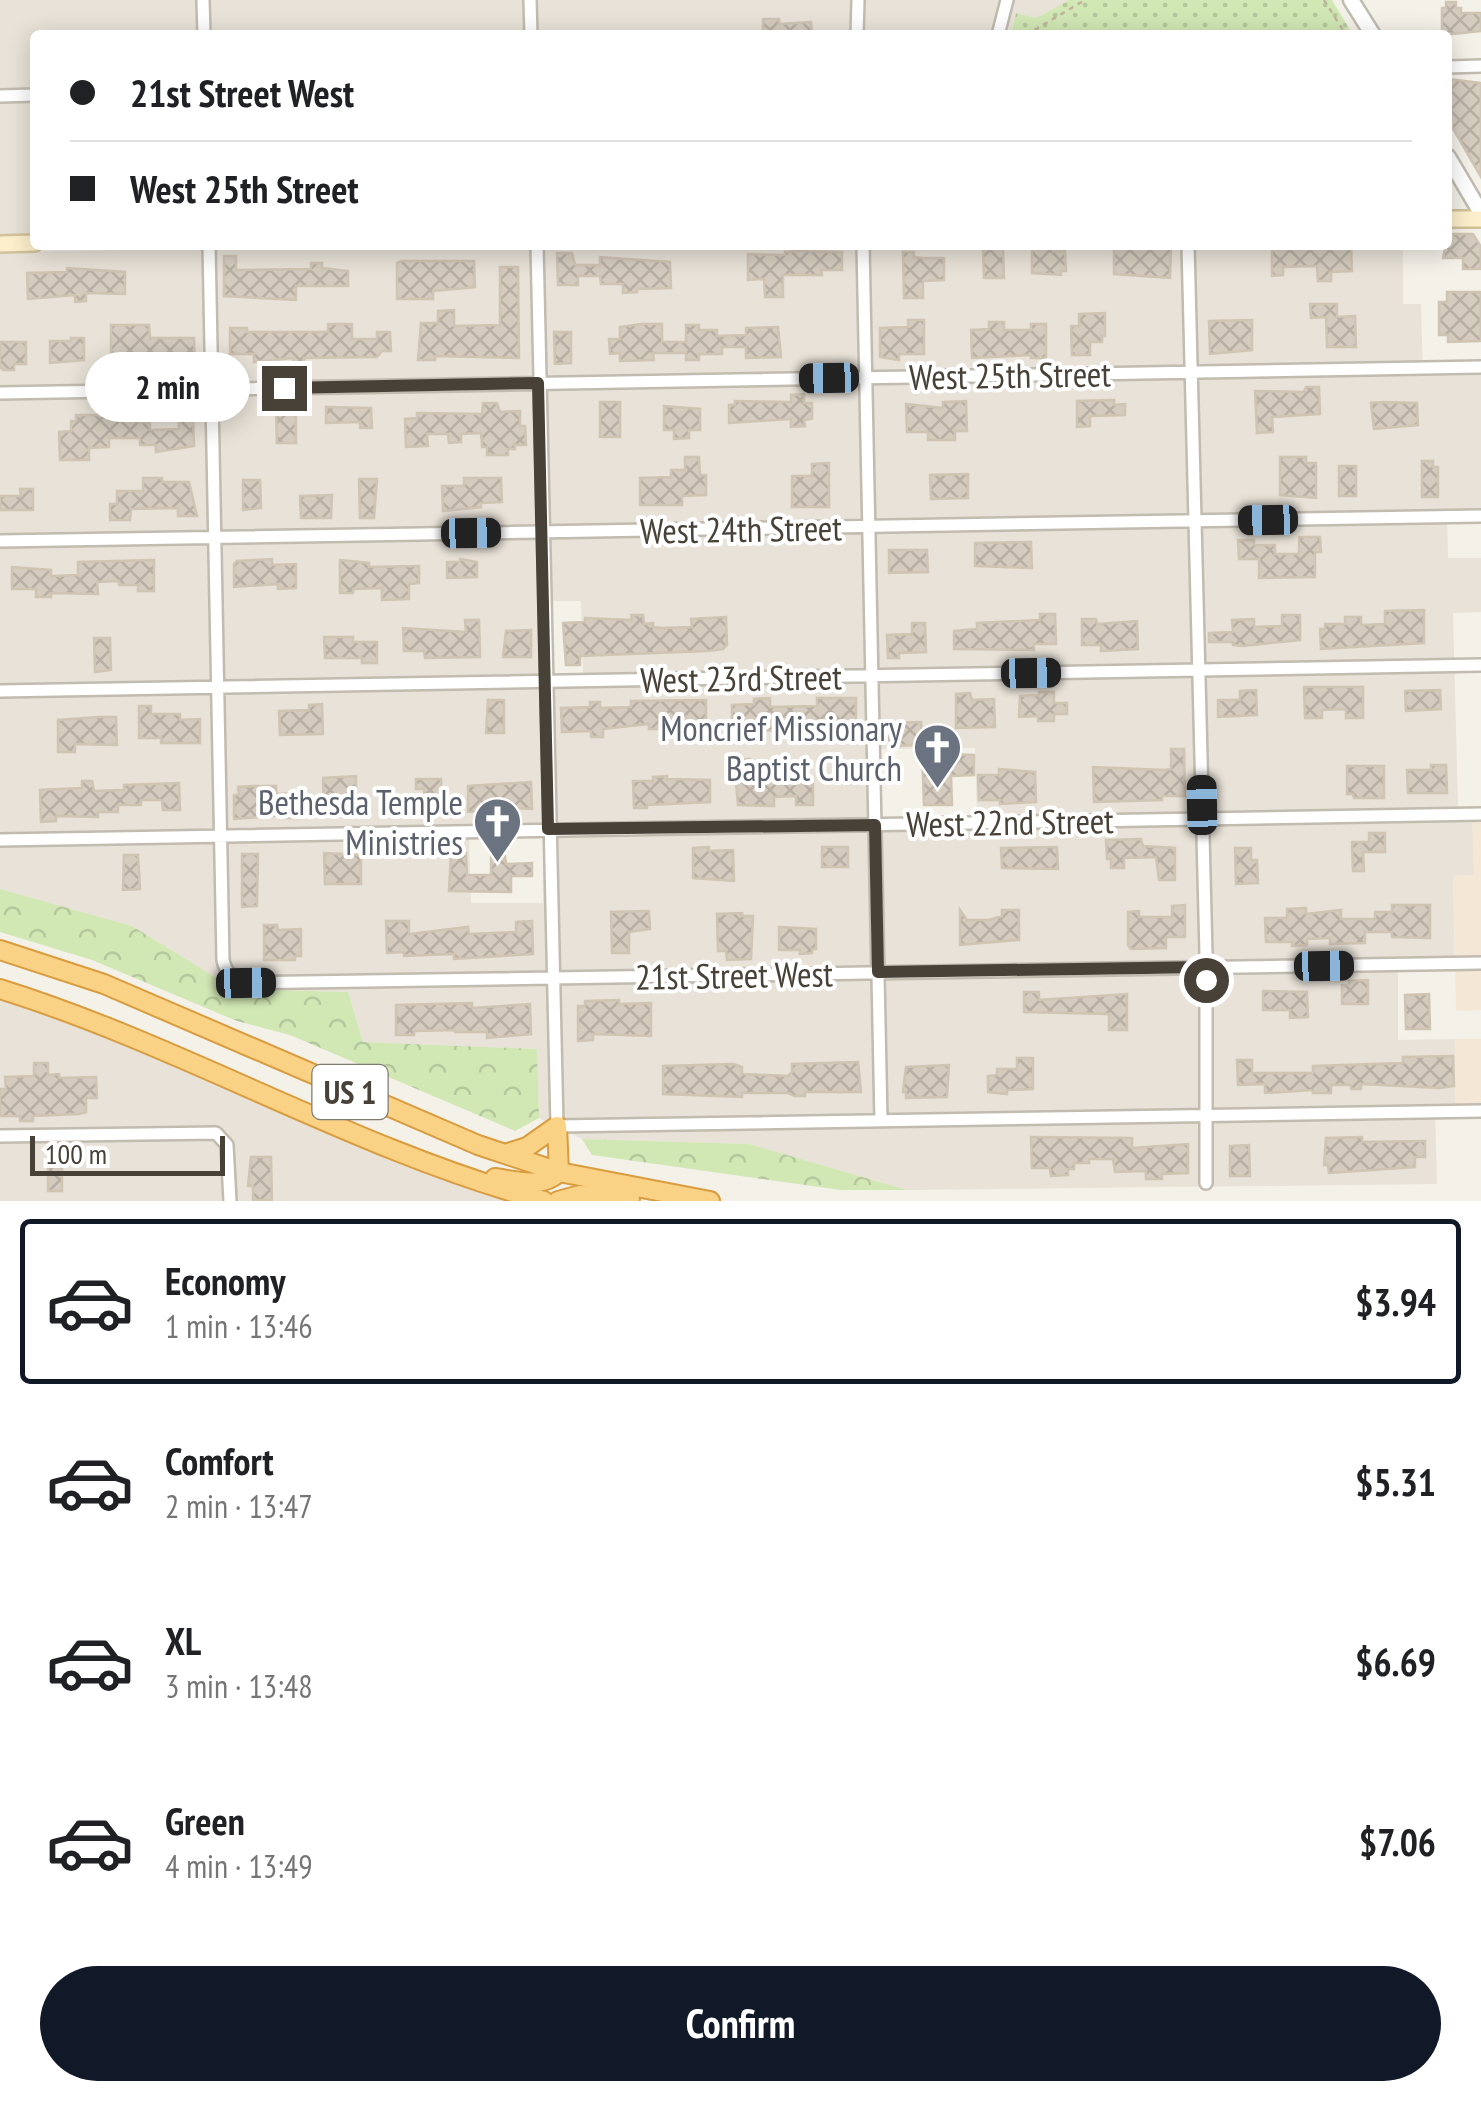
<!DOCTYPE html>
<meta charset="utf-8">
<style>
:root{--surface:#fff;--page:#f6f6f6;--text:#202124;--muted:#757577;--line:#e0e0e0;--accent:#111827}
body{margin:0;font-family:"PT Sans Narrow",sans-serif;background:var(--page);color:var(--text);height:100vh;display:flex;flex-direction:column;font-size:38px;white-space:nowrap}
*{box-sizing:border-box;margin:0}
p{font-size:32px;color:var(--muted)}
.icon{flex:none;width:55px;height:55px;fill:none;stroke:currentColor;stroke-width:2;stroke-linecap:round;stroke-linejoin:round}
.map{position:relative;height:1201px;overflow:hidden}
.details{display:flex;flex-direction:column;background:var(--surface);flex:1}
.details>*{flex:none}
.top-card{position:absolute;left:30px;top:30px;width:1422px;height:220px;border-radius:10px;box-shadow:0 5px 25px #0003;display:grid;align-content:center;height:220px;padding:0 40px;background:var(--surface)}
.scale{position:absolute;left:30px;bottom:25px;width:195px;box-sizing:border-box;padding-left:10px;border:5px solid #484138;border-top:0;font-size:28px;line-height:35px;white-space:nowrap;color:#484138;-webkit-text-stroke:8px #fff;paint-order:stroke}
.end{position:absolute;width:45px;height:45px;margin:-22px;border:12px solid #484138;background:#fff;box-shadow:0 0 0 5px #fff}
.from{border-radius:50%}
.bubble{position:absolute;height:70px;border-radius:35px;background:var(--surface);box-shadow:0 5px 25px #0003;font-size:32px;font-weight:700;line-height:70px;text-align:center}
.car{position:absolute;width:30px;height:60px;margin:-30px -15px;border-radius:12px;box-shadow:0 0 8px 2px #0007;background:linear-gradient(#222 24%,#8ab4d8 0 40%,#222 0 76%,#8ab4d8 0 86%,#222 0)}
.top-card b{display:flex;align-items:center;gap:35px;height:95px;font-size:38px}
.top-card b+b{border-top:2px solid var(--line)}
.top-card i{width:25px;height:25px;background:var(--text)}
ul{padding:18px 0 0;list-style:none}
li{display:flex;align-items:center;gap:30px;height:165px;margin:0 20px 15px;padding:0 20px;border:5px solid transparent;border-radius:10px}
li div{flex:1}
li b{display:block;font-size:38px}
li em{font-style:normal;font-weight:700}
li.active{border-color:var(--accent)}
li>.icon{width:90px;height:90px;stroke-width:1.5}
.action{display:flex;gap:20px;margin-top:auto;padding:20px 40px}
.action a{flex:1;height:115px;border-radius:60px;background:var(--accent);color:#fff;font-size:40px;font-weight:700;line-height:115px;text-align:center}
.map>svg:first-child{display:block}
.residential{fill:#e8e2d8;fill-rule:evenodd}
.commercial{fill:#f5e7d6}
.forest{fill:url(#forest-crowns)}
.park{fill:url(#park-dots)}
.building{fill:url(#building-cross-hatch);stroke:#d0c4b3;stroke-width:2.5}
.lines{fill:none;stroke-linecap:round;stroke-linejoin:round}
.minor-casing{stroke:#c2bbaf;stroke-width:16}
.tertiary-casing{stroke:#c2bbaf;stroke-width:19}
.secondary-casing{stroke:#d2c29a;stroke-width:20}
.trunk-casing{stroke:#d99c3f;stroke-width:22}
.path{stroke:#c1b39e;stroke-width:2.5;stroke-dasharray:5 5;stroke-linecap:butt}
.minor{stroke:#fff;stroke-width:11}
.tertiary{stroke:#fff;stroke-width:14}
.secondary{stroke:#fdefcb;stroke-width:15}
.trunk{stroke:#fad286;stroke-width:18}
.route{stroke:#484138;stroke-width:12}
.labels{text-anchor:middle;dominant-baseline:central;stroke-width:8;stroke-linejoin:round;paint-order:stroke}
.shield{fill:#fff;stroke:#7f7a74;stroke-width:2.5}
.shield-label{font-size:32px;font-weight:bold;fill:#484138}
.street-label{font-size:35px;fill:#484138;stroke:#fff}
.worship-label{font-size:35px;fill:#5b616d;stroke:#fff;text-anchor:end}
</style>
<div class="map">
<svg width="1481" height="1201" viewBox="0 0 1481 1201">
<defs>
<pattern id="forest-crowns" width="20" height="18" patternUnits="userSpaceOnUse" patternTransform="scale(2.5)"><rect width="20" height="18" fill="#d1e7b4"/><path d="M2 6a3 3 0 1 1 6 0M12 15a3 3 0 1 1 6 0" fill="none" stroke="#b5c79c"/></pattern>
<pattern id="park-dots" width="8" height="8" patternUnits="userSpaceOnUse" patternTransform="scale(2.5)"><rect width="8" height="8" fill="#d1e7b4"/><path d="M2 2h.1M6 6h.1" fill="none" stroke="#b5c79c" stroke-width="1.8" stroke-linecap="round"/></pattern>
<pattern id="building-cross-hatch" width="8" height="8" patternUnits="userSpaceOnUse" patternTransform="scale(2.5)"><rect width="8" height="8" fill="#d5ccbf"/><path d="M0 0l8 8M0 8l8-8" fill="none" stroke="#b8b0a5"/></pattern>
</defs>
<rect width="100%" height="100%" fill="#f4f1e9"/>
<path class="residential" d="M0,0H1069L1036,18L1016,13L1011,35H35V234L0,235Z
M426,245H1403V304H1421L1423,376L1481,375V509L1447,511L1448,558H1481V612L1453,613L1458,807L1472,808L1474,875L1453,876L1455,971L1398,972V1040L1455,1039V1106L1435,1107L1437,1184L907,1190L749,1144L582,1139L539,1118L537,1049L363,1042L348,992L235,989L132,926L0,889V252ZM549,601H581L583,673H552ZM975,748L977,817H882L881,749ZM543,837V903H471L469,838Z
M0,1000L55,1016L122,1043L378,1154L481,1192L517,1201H0Z"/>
<path class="commercial" d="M1481,807V1010L1456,1011L1453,876L1474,875L1472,808Z
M1455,1039H1481V1106H1455Z"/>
<path class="forest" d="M0,889L132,926L235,989L348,992L363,1042L537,1049L539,1118L515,1131L290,1035L237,1021L92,960L0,932Z
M582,1139L749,1144L907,1190H841L592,1155Z"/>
<path class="park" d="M1069,0H1332L1353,35H1011L1016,13L1036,18Z"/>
<path class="building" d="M1446,2H1456V8H1461V13H1481V31L1442,35V8H1446Z
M763,19H779V24L811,22L812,32L763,35Z
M1448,79L1481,83V177L1448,120Z
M1448,234H1473L1481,247V269H1463V258H1443Z
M1272,245H1288V249H1336V245H1351L1352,271L1331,272V281H1318L1317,266L1283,267V275L1272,276Z
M1120,246H1171L1170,278L1114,274V250Z
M1032,247H1053V252L1065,251L1066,271H1061V275L1032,273Z
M1003,248L1004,278H984L983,249Z
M795,251L842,252V270H821L822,275H783V297H765L764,279L748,280V254L785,255V252Z
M903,252H914V257L923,258H944V280L923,281V298H904Z
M557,253H572L575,265H600V257L670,262L671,288L637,289V292L623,293V284H601L600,276H578V285H558Z
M224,256H236V270L311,269V263H322V268L348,271V286H296V300L224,296Z
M401,261H474L475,287L433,291V299H397V263Z
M500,267H518L519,358L435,356V360H418L421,323H438V311L454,310V326L500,325Z
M67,268L125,272V294L86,293V301L75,302V295L28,299L27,273L67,272Z
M1447,292H1481V341L1448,342V335H1439V302H1447Z
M1310,304H1337V317L1355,316L1356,347H1327L1326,317L1311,318Z
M1105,313V336H1102V342H1090V355H1072L1071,326H1079V314Z
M908,320H924V354H899V360L880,357V328L908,327Z
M1252,320V350L1210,354L1209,321Z
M989,322H1004V330H1031V324H1046V358H1031V355L972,358L971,330L989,329Z
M328,324H352V339H377V332H390L391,351H382L377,357L304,358V362L293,363V358L254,362V354H230V328H247V332H328Z
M641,324H662V342H686V325H699V330H717V336L746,335V328L778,327L781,357L746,358V347H722V354H699V360H686V353H653L654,360L620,361V353L610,354L609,339H620V327Z
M111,325H149L150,338H194L195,368L153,365V359L111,358Z
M554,332H571V363L555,364Z
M71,338H84V360L50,363V341H71Z
M0,342H26V364H14V370H3L0,367Z
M1306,387H1319L1320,414L1272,417L1273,432L1257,433L1255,391L1304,392Z
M804,394V403H812V419L804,420L805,426L791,427V419L729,423V405H735V401L791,402V395Z
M1114,400V405L1125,404V415L1090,416V426L1077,427V401Z
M966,401L967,431H955V440H928V432H907L906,404L943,408V402Z
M600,402H620V437H600Z
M1384,402L1417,403L1418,425L1374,429L1371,403Z
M483,403H497L500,412L520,411V426H525L526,445H515V449H508V455H487V447H482L481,433L461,434V442L449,443L448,434H427L428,446L406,447L405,419L417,418V413L482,414Z
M664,406L700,409V430H689V438L674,439V430H664Z
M326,407L371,408L372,428H360V422L326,423Z
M193,410L194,446L156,452V445H140V438H109V447L89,448V460H60L59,432L71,431V421H76V415H109V419L150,423V430L179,429L178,411Z
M276,413H296V443H277Z
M685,457H699L700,475H706V495L682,496V505H640V478L671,477V470H685Z
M1280,457H1306V463H1316V498L1280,495Z
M1422,461H1433V467H1438V497H1422Z
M829,463V507H792V476H812V464Z
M1339,466H1356V496H1339Z
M968,474V498L931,499L930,475Z
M143,478H162V482H189L197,516H178V508L131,509L130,520H110V504H117V491H143Z
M464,478H501L502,502L481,503V507L443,511L442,486H464Z
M359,479H377L374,518H360Z
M243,480H260L261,508L243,510Z
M20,489H33V510H0V496H21Z
M332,495L331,518H301L300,496Z
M1299,537H1320L1321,552H1315V577L1259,578V559H1239L1238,540H1254V545H1275V554H1299Z
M1031,542L1032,568L975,566V543Z
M889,550H927L928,572L889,573Z
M272,559V565L296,564V588L278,589V584L234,587V564L237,561Z
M460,559L477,562V577L447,578V562H460Z
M154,560V591H138V585H119V581L97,582L98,594L51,593V597H36V589H12V567L51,570V576L78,575V562Z
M340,560L369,563V567L419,566V583L409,584V599L382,600V588L353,589V593H340Z
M1424,610V643L1321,649L1320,629H1325V624H1345V617H1361V625L1385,624V611Z
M1040,614H1055L1056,644H1034V650L954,649V631L977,629V623L1040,620Z
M631,615H643L644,624L653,623V627L663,628L692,627L691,619L726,617L727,645L723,649L707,651L580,656V665H566L563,623L585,622V618L632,620Z
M1282,615H1300V640L1242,646L1233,645V642H1209V633L1233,632L1232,620L1254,619V627L1282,626Z
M1082,619H1096L1097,624L1137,621L1138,649L1101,651V645H1082Z
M465,620H479L480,657L425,658L424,651H404L403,628L466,632Z
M912,623H925L926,652L899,653V658H888L887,635L912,634Z
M531,630V657H503L506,631Z
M324,637H353V642H377V663H362V658H325Z
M94,638H110L111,670L95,672Z
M1304,687H1363V718H1346V709L1322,710V718H1305Z
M1256,690L1257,715L1218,717V700H1240V691Z
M1440,690L1441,709L1406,711L1405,691Z
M1039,692H1054V703H1067V714H1054V721H1038V716L1019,717L1020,696L1039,695Z
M970,693L972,700L994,699L995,727L956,728V694Z
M770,698V707L817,706V698H856V728H842V723L814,724V733L776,736V731L732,728V705L754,704V699Z
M488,700H504V733H486Z
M706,700V724L685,725V729H649V724L603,729V737H591V731L562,732L561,708L590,707V702H600V708L631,707V701Z
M322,704L323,734L280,735L279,711L309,710V705Z
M139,706H151V714H180V720L200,719V743H161V738H139Z
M99,717H116L117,745L75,744V752H58V720Z
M921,722L922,745L889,746L888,723Z
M1171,749H1184L1185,796H1162V800L1094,802L1093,767L1165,770L1171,769Z
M922,753L974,755V775L951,776L952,805H924Z
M734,759H750L751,773L787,770L788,780L813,781V805H796V796L774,797V806L738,805Z
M1431,765H1446L1447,793H1408L1407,770H1431Z
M1347,766H1384V798H1354L1353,794H1347Z
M999,769L1035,772L1036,802L1000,804V800H979L978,775H999Z
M356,776V804L324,809L323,778Z
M667,776V779L710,780V802L647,805V808H634L633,781H653V777Z
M416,779H441L442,813L425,814L424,789H416Z
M82,781H92L94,791L124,790V785L179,783L180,810H163L162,800H141V805H118V812H98V817L56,816V821L41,822L40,790L82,788Z
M531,782L532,809L485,806V811L468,812V786Z
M252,786H276V794L301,793L302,818H284V815L234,819V795H239L238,787Z
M1369,833H1385V852H1363L1364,871H1353L1352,842H1369Z
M1141,839L1143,846L1175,848V880H1159L1156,857L1124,858V868H1111V859H1107L1106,840Z
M709,847V851L733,850L734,881L693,878V848Z
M822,847H848V867H822Z
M1057,847L1058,869L1002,868L1001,848Z
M1235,848H1251V860H1257L1258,883L1236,884Z
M491,849H504L506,864L532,863V876H511V892L449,891L451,854L466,853L467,875H491Z
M324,853L361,855V884H325Z
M242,854H258L257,906L242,907Z
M124,855H138L140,889L123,890Z
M1185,905V937H1166V948L1131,949L1128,945V912L1139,911V917H1172V906Z
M1392,905H1430V938L1392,937V932H1365V943L1330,944V938L1307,939V945L1292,946V942H1266L1265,918H1287V909L1306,908V914L1341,910V919H1375V912H1392Z
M960,910L967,920H989L1002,916V910H1019V940L960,945Z
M649,911L650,929L629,932V953H612L611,912Z
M742,913V916H753L751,959L727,960L726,951H718L717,914Z
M386,921H409V934L468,927L469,934L516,932V922L532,921L533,954L454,959V954L404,956V952L387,953Z
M264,925H277L278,930L301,929V956H295V960H264Z
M779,927L816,929V949H812V953L800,954V950H779Z
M1368,980V1004H1342V985H1349V981Z
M1263,991L1307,992L1308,1017L1290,1018V1010H1263Z
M1024,992H1039V1000L1127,994V1030H1109V1014L1024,1012Z
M1429,994L1430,1029H1406L1405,995Z
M619,1000V1004L651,1003V1036L593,1034V1040L578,1041V1006H585V1001Z
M472,1003V1008L530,1004L531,1034L487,1038V1032H455V1030L414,1031V1035H396V1005Z
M1453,1056L1454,1086L1440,1088L1361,1084V1089H1351V1085H1331V1093H1313V1090L1265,1093V1084L1238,1085L1237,1060H1252V1073H1313V1066L1403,1063V1057Z
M1017,1058H1033V1089L1007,1090V1094L988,1092V1076L997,1075V1069H1017Z
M858,1062L861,1092H805V1096H794L788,1093H742V1097L663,1094V1066L734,1064L742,1067V1074L788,1076L792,1072V1064Z
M34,1063H48V1075L59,1074V1078L96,1077L97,1098H86V1112L79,1114L33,1116V1121H20V1116H0V1089H6L5,1077L34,1076Z
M949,1065L947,1097L906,1098V1092H903L906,1067Z
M1031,1137L1132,1138V1148L1188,1144V1173L1162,1174V1179H1146V1171L1115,1172L1113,1159H1089V1163H1074V1169H1068V1175L1051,1176L1050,1168H1032Z
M1362,1137V1142L1425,1141V1157H1415V1167L1329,1173L1328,1165H1324L1326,1138Z
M1249,1145L1250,1176H1230V1146Z
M48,1154H62V1191H48Z
M251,1157H271L272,1200H253V1186H248Z"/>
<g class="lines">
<defs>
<path id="minor" d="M203,0L204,35
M530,0L531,35
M857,35L858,0
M998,35L1007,0
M1448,67L1481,66
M0,96L35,95
M209,245L223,960C226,974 233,979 246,983L1481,963
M537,245L557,1126L1481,1111
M863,245L881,1121
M1188,245L1206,954V1183
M0,393L1481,367
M0,541L1481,516
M0,691L1481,665
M0,840L1481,814
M0,1136L216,1133L227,1145L230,1201"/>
<path id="tertiary" d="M1351,0L1373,35
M1448,157L1481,213"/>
<path id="secondary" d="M1448,219H1481
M0,244L35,243"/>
<path id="trunk" d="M0,950L104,984L478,1145L559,1172L710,1201
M0,989C186,1047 355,1150 544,1201
M505,1154L527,1147L557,1126
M495,1178C516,1181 542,1189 559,1172L557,1126
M558,1201L580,1195L630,1198"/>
</defs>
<use href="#minor" class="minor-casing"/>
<use href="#tertiary" class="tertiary-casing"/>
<use href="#secondary" class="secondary-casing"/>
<use href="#trunk" class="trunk-casing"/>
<path class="path" d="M1324,0L1346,35
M1026,35L1085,0"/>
<use href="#minor" class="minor"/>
<use href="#tertiary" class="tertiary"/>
<use href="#secondary" class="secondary"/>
<use href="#trunk" class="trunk"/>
</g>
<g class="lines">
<path class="route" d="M284,388L538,383L548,829L875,825L878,972L1206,967V980"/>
</g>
<defs>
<symbol id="church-pin" viewBox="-11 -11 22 30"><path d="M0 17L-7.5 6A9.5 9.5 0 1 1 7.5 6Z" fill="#6b7280" stroke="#fff"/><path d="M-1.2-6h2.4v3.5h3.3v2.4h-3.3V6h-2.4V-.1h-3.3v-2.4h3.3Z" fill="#fff"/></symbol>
</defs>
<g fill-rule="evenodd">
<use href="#church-pin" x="910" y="720" width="55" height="75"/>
<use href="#church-pin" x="470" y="794" width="55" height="75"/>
</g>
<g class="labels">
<rect class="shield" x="312.5" y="1065" width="75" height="54" rx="8"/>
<g class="shield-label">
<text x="350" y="1092">US 1</text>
</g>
<g class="street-label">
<text transform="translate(1010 375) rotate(-1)">West 25th Street</text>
<text transform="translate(741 529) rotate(-1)">West 24th Street</text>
<text transform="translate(741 678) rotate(-1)">West 23rd Street</text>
<text transform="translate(1010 822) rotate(-1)">West 22nd Street</text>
<text transform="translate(734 975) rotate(-1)">21st Street West</text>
</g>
<g class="worship-label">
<text x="902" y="728">Moncrief Missionary<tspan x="902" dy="40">Baptist Church</tspan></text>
<text x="463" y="802">Bethesda Temple<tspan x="463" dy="40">Ministries</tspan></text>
</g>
</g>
</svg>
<div class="scale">100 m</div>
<i class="end from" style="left:1206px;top:980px"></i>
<i class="end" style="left:284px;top:388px"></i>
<div class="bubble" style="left:85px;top:352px;width:165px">2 min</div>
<i class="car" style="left:829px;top:378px;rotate:269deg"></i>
<i class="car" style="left:1268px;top:520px;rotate:269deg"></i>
<i class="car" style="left:471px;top:533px;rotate:89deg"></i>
<i class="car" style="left:1031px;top:673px;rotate:89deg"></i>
<i class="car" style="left:1202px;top:805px;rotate:359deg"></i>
<i class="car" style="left:1324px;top:966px;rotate:89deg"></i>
<i class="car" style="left:246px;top:983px;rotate:89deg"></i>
<div class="top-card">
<b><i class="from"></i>21st Street West</b>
<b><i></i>West 25th Street</b>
</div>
</div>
<section class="details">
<ul>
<li class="active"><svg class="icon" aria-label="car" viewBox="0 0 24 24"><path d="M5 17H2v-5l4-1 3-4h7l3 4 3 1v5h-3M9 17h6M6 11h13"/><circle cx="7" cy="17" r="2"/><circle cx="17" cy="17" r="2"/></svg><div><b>Economy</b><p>1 min · 13:46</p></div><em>$3.94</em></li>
<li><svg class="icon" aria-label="car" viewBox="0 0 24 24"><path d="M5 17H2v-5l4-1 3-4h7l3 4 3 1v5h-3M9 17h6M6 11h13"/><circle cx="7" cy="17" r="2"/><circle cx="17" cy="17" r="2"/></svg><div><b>Comfort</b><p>2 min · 13:47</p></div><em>$5.31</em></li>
<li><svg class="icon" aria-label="car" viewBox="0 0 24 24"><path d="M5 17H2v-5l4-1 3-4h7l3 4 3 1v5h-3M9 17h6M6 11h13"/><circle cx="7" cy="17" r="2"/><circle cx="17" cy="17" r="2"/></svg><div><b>XL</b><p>3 min · 13:48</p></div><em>$6.69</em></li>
<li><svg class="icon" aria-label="car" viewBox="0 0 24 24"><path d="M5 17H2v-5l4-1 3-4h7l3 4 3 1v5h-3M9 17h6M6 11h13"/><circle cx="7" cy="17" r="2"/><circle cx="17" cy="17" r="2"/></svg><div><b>Green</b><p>4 min · 13:49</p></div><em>$7.06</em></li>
</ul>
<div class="action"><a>Confirm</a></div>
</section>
